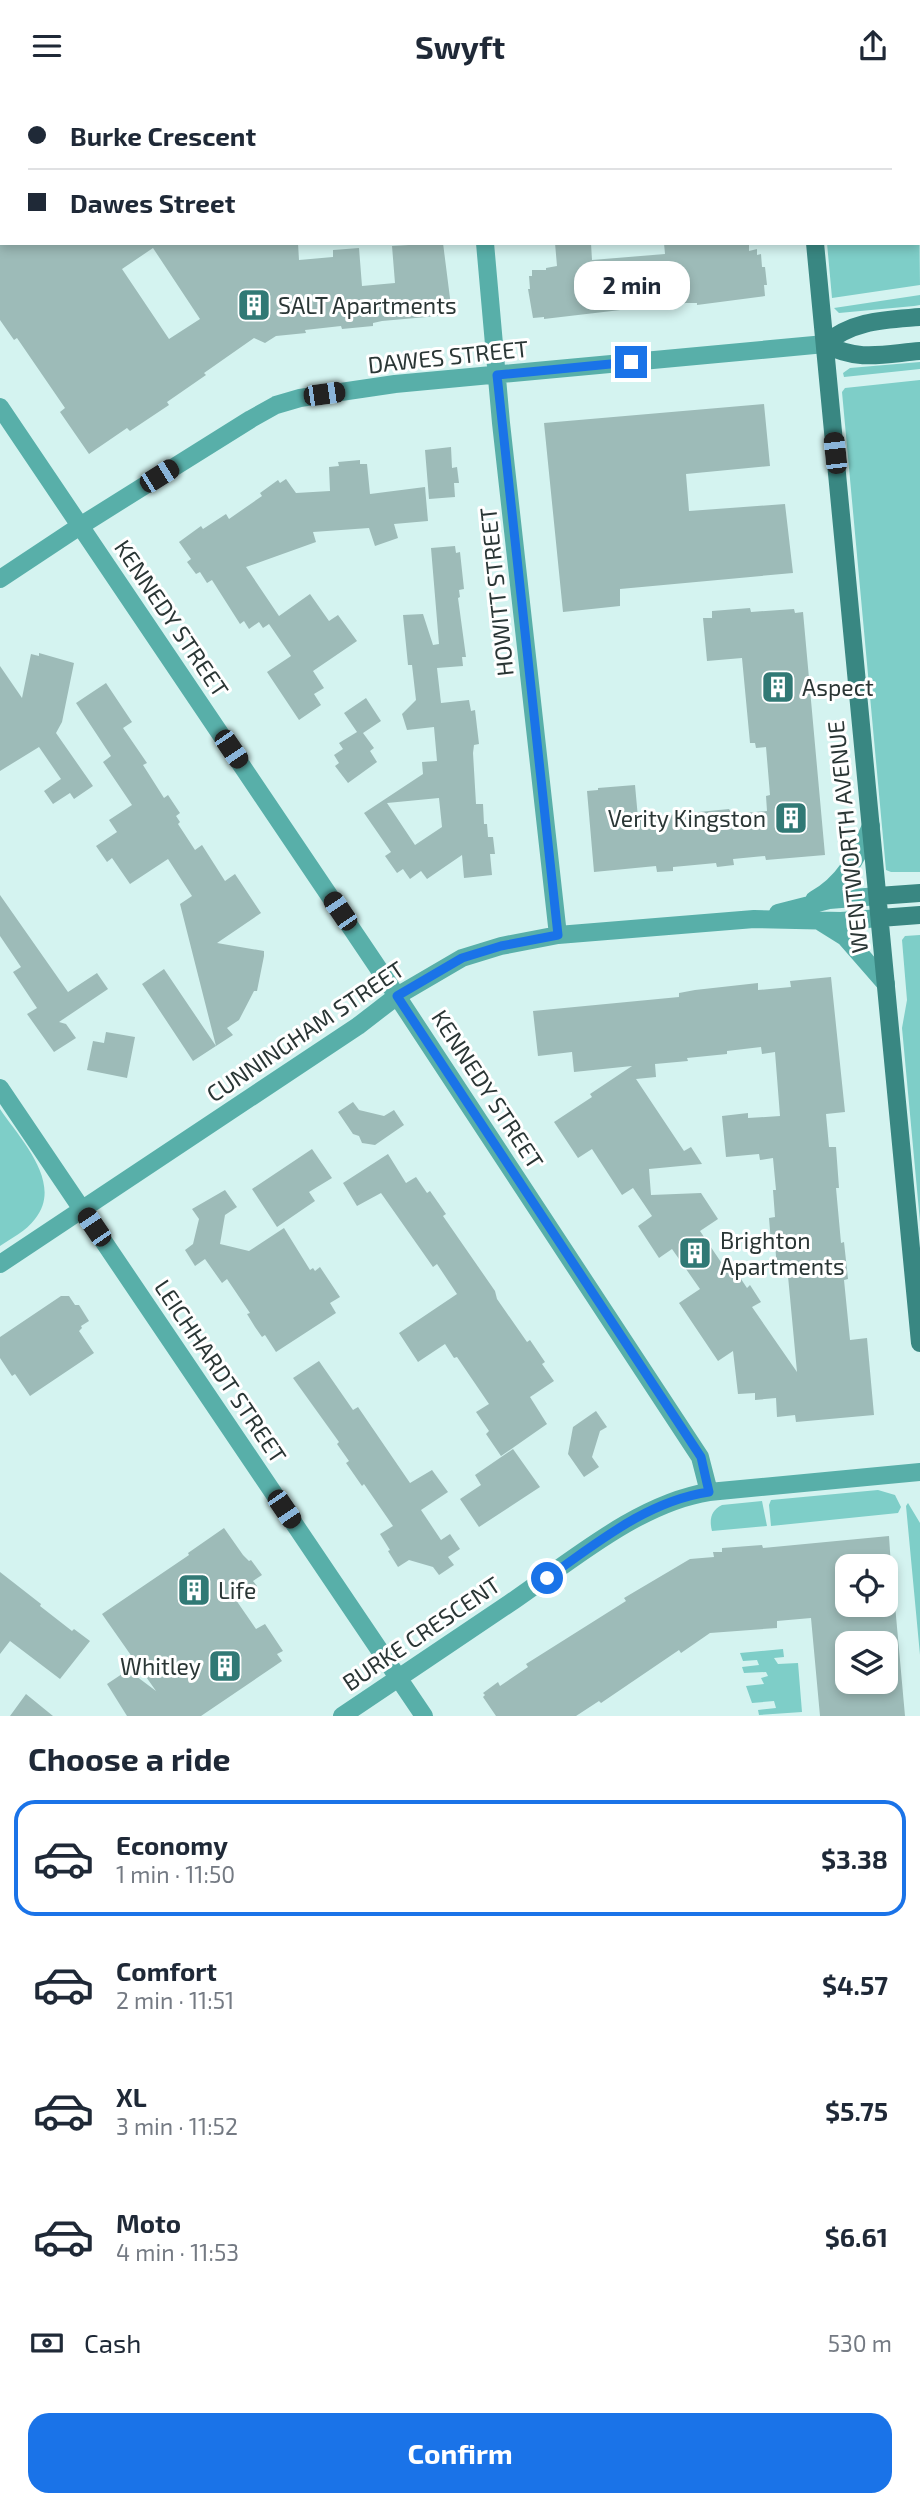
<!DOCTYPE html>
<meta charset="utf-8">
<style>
:root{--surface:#fff;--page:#f6f6f7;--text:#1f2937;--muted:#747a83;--line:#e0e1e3;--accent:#1a73e8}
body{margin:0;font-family:"Exo 2",sans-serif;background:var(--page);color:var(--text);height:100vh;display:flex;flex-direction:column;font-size:26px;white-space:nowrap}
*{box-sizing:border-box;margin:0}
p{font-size:23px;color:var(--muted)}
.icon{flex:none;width:38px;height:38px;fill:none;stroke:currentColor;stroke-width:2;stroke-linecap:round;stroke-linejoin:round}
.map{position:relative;height:1625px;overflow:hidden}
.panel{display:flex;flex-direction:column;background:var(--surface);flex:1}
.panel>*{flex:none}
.guide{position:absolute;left:0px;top:0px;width:920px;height:154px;box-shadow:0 4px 10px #0003;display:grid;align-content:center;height:154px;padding:0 28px;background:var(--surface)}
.fabs{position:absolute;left:835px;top:1463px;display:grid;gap:14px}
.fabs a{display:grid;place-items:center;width:63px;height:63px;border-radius:14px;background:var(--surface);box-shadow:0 4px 10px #0003;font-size:35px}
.end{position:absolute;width:32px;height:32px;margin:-16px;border:9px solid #1a73e8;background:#fff;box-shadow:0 0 0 4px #fff}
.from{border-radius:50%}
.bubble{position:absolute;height:49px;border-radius:21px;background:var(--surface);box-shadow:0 4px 10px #0003;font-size:23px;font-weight:700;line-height:49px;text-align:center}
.car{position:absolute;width:21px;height:42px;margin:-21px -10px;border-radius:9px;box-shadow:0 0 5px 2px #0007;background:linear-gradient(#222 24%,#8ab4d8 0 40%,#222 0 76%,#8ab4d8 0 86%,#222 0)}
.guide b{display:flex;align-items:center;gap:24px;height:66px;font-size:26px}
.guide b+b{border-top:2px solid var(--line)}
.guide i{width:18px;height:18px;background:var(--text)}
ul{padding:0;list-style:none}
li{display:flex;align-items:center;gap:21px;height:116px;margin:0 14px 10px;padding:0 14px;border:4px solid transparent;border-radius:21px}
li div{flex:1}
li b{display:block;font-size:26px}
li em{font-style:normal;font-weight:700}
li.current{border-color:var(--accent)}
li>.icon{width:63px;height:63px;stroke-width:1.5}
h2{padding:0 28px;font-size:32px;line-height:84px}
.pay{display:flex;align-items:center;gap:18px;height:77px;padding:0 28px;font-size:26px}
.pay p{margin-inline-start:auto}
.action{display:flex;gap:14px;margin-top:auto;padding:14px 28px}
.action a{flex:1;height:80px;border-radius:21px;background:var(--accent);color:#fff;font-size:28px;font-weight:700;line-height:80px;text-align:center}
header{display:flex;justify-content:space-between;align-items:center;height:91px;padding:0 28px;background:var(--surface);font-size:32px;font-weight:700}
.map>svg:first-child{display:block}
.green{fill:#7ecec8}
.building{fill:#9dbbb8;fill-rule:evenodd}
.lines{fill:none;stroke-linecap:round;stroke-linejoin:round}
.lane{stroke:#58afa9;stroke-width:12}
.street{stroke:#58afa9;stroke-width:18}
.secondary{stroke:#398782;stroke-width:18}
.route{stroke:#1a73e8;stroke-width:9}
.labels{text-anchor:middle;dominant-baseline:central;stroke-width:6;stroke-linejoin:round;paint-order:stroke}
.poi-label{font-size:23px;fill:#2a3635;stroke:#fff;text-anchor:start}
.street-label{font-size:23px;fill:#2a3635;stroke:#fff}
</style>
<header><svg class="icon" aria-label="menu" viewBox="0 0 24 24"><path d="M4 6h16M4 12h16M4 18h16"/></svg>Swyft<svg class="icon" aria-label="share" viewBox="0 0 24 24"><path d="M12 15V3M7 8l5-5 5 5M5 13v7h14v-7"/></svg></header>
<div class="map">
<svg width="920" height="1625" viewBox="0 0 920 1625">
<rect width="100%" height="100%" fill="#d4f3f0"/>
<path class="green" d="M919,110L920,194L832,207L827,152H919Z
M920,204V214L914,215L839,222L834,217Z
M920,271V278L844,286L843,282L850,277Z
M920,289V781H891L886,779L842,301L845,297Z
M920,844V1131L902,937L907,909L902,849L905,845Z
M0,1018C20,1048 64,1092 35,1128C26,1140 12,1147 0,1155Z
M878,1399L895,1404L901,1416L898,1422L771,1435L769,1414L771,1409Z
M762,1410L767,1435L712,1440C709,1429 711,1419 722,1414Z
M908,1412L920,1432V1564L906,1415Z
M783,1558L784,1566L774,1567L778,1573L798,1572L802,1621L759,1624L758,1619L776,1617L774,1610L752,1612L746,1595L764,1593L761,1587L768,1585L766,1581L744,1582L742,1576L759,1574L757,1569L743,1570L740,1562Z"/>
<path class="building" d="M0,152H298L299,169L333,166V159L359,157L362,195L395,192L392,155L443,152L451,215H448L449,224L382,230L373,232V235L342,238L341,235L305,239L306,242L276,245L265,252L254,247L204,282L206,284L167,311L169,314L130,340L127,337L89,363L60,321L65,317L17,247L14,249L0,229ZM153,157L200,228L169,248L122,178Z
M555,152H591L592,169L665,163L664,152H749V160L757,158V164L761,163L762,176H765L767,194H764L765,205L697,214V212H686L646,216L544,228V226L533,227L528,198H530L529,185H532V179H546V177L557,175Z
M764,313L770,375L686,383L689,420L785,413L793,482L620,498V515L563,521L544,332Z
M451,356L452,377L457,376L459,392H454L455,406L429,408L425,359Z
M360,369V373H367L370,403L425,396L428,430L394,433L398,447L375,455L369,437L313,441L316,451L246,476L279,525L310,503L329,530L338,524L357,550L313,580L324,597L314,603L321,614L299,629L267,581L291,565L269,533L263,537L259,531L249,538L244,530L240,533L212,489L207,492L200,481L196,483L187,471L191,468L179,451L201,435L203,438L226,423L229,428L262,405L260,402L278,389L280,392L286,388L296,402L330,400L329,376L339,375L338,371Z
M455,455L456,462L460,461L464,498L459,499L460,506L458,507L466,566H462L463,575L437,577L441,612L469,609L471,620L475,619L479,653L474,654L473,662L476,713H483L484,733H487L488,746H493L495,763H490L492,784L464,787L462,764L427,788L421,780L410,788L403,778L397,782L385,765L391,761L364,722L423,683L422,671L437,670L434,636L407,639L402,623L416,609L412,574H408L403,524L423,523L433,554L439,553L431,457ZM439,707L442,736L415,754L387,712Z
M750,517L751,521L794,518L795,522L803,521L825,764L766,769L765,765L733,768L734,774L717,776L716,772L673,776V780L657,781L656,775L594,781L587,700L598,699V697L635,694L638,727L729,718L732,723L767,720L766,705L770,704L766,656L756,657L755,652H750L742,567L707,570L703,527H712V520Z
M39,562L74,572L62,631L56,642L93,695L74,708L70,702L53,713L44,700L61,688L39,656L0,680V575L22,607L31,563L39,565Z
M106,592L132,631L123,637L147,672L143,674L164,707L168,704L180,722L176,725L180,731L178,733L195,759L202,754L225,790L235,783L261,822L217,852L264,860V865L257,900H254L239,929L227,937L233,944L216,955L180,813L192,805L168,768L130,793L112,767L107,771L96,755L117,741L109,729L132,714L103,671L111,665L76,612Z
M366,607L381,630L363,642L374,657L370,660L377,671L348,692L335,675L339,672L334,664L343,658L339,652L357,641L344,622Z
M0,804L68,901L97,882L108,898L59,931L66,933L76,947L54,961L27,923L37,917L13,881L21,876L0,845Z
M164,878L216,955L193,970L142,893Z
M831,886L845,1021L826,1023L829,1056H836L839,1097H836L841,1152L844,1151L848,1188L844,1189L850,1249L867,1247L874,1324L796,1331L795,1324L777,1326L776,1307L755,1309V1302L738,1303L733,1260L718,1270L679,1212L700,1198L672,1158L659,1167L638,1135L652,1125L633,1097L622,1104L592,1058L578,1067L554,1031L592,1006L590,1003L632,975L574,981L572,961L538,965L533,920L679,906V902L695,899L758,892V899L791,896L790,890ZM761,956L762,963L775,961L780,1025L748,1027V1022L722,1025L726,1066L759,1063L760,1069L773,1067L776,1099H773L775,1126L769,1127L771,1152H775L777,1179L783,1178L784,1186L788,1185L797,1281L752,1216L761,1211L750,1194L747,1197L733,1176L727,1180L700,1140L718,1128L701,1102L651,1104L649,1078L702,1073L691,1056L684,1060L636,988L656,986L655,973L688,970L687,967L727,963V960Z
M106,941L135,946L127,987L87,979L93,950L104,952Z
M353,1011L359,1019L384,1025L394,1019L404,1034L375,1054L362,1052L359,1045L353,1043L338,1021Z
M312,1058L332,1087L309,1101L315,1110L277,1136L252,1098Z
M388,1063L406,1092L416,1086L427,1102L430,1100L446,1123L443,1125L495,1200L497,1208L527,1251L530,1249L545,1271L542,1273L554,1290L530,1306L547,1333L501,1365L486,1343L489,1340L476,1321L489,1313L457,1266L454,1267L445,1253L418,1271L399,1242L457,1203L437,1173L433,1176L381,1102L357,1115L343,1092Z
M225,1099L237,1116L225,1124L220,1153L249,1160L284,1137L310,1179L313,1177L315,1180L320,1176L340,1206L330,1212L336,1222L276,1261L265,1244L262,1246L255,1236L247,1223L250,1222L227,1188L222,1192L205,1168L195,1175L185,1159L193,1153L199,1128L192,1118Z
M61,1205H69L75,1214H79L89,1230L81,1235L82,1237L79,1240L94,1262L30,1305L15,1283L12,1285L0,1267V1246Z
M319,1270L353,1319L358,1316L410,1392L432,1379L448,1401L421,1419L441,1449L450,1443L460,1458L448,1466L454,1474L439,1484L433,1476L409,1469L398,1476L388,1460L390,1459L380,1443L393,1435L364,1393L362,1395L346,1372L349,1370L337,1353L339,1351L293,1287Z
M596,1320L607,1336L600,1340L592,1366L599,1376L584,1386L568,1363L573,1336Z
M513,1358L540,1396L479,1436L460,1408L481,1394L475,1384Z
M224,1437L243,1464L249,1470L251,1469L262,1484L253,1490L257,1495L236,1509L256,1538L265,1533L283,1560L277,1563L282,1570L201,1625H127L107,1593L128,1579L156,1600L102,1523L189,1464L188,1462Z
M889,1445L891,1475H847V1514H895L905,1625H820L811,1527L777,1530V1537L710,1542L681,1562L679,1559L601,1612L599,1610L576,1625H496L483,1606L485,1604L483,1602L498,1591L500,1595L528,1576L526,1573L626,1510L624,1507L690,1468L714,1466L713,1461H722V1457L762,1454L763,1457ZM847,1552H886V1591H847Z
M0,1481L41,1513L40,1515L72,1540L74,1538L90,1550L60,1588L10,1550L0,1563Z
M26,1603L53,1625H10Z"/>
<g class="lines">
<path class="lane" d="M39,0L40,2"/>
<path class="street" d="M471,0V2
M485,152L501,332L558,844
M0,316L397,905L700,1366L709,1401
M0,488L80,435L251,328L276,314L300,307L395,293L825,253
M814,809C844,793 858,765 871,735
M778,822L829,809L878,805
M821,831L845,846L886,893
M0,997L424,1625
M0,1173L358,935L397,905L462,867L501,855L558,844L754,828L841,830L880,827
M342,1625C398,1587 454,1550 510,1512C569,1472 638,1412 709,1401L920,1381"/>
<path class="secondary" d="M800,0V2
M815,152L920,1252
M920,226C885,229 853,229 825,253C858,271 884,263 920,260
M878,805L920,802
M880,827L920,824"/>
</g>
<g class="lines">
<path class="route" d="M547,1487C597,1452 647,1410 709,1401L701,1366L397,905L462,867L501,855L558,844L497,284L631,271"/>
</g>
<defs>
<symbol id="building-square" viewBox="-11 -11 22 22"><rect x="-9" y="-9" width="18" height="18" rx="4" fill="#317975" stroke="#fff"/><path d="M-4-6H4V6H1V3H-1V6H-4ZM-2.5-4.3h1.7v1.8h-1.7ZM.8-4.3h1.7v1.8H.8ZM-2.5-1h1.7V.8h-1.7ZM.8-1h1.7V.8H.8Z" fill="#fff"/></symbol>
</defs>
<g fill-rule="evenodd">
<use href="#building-square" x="235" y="195" width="38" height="38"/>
<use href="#building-square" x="759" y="577" width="38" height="38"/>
<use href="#building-square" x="772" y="708" width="38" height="38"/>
<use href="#building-square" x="676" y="1143" width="38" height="38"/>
<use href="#building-square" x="175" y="1480" width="38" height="38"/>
<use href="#building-square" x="206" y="1556" width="38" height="38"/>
</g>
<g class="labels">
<g class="poi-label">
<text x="278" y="214">SALT Apartments</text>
<text x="802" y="596">Aspect</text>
<text x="766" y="727" text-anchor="end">Verity Kingston</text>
<text x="720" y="1149">Brighton<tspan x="720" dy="26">Apartments</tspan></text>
<text x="218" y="1499">Life</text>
<text x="201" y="1575" text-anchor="end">Whitley</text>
</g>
<g class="street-label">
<text transform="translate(448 265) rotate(-6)">DAWES STREET</text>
<text transform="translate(496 501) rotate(-96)">HOWITT STREET</text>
<text transform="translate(172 527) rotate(56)">KENNEDY STREET</text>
<text transform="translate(847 746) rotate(-96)">WENTWORTH AVENUE</text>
<text transform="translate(305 940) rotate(-34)">CUNNINGHAM STREET</text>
<text transform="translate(488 998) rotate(57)">KENNEDY STREET</text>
<text transform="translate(221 1280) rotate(56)">LEICHHARDT STREET</text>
<text transform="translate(421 1542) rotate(-34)">BURKE CRESCENT</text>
</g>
</g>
</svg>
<div class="fabs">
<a><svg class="icon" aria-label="locate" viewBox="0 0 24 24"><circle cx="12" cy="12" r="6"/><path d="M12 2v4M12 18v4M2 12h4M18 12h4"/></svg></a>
<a><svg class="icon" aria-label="layers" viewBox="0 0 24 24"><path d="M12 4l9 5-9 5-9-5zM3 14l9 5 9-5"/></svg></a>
</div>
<i class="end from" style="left:547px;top:1487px"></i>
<i class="end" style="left:631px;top:271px"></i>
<div class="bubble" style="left:574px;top:170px;width:116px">2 min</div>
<i class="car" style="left:324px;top:303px;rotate:82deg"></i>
<i class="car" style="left:835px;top:362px;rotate:354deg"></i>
<i class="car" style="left:159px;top:385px;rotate:58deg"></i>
<i class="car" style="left:231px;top:658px;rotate:146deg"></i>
<i class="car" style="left:340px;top:820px;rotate:326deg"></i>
<i class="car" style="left:94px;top:1136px;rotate:326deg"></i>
<i class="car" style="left:284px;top:1418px;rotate:146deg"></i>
<div class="guide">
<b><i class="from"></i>Burke Crescent</b>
<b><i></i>Dawes Street</b>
</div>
</div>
<section class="panel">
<h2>Choose a ride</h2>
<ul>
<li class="current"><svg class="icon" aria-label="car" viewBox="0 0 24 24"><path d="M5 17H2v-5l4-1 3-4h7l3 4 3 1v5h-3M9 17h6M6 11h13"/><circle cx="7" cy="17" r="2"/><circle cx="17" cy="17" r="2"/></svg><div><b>Economy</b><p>1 min · 11:50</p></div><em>$3.38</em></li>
<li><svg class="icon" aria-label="car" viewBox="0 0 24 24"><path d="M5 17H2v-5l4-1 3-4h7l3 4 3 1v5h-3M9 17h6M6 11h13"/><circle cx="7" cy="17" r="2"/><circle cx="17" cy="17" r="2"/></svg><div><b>Comfort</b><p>2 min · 11:51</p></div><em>$4.57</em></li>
<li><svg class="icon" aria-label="car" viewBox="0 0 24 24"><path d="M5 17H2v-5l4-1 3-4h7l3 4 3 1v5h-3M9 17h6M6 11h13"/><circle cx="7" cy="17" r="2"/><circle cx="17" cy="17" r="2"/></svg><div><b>XL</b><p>3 min · 11:52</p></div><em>$5.75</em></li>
<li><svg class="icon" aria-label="car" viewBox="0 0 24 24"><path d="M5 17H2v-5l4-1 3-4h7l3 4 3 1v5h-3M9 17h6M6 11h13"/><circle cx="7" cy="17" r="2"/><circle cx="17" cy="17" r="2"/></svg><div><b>Moto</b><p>4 min · 11:53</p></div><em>$6.61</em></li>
</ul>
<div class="pay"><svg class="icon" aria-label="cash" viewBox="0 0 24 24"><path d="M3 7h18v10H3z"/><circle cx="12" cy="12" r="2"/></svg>Cash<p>530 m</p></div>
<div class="action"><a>Confirm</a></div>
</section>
